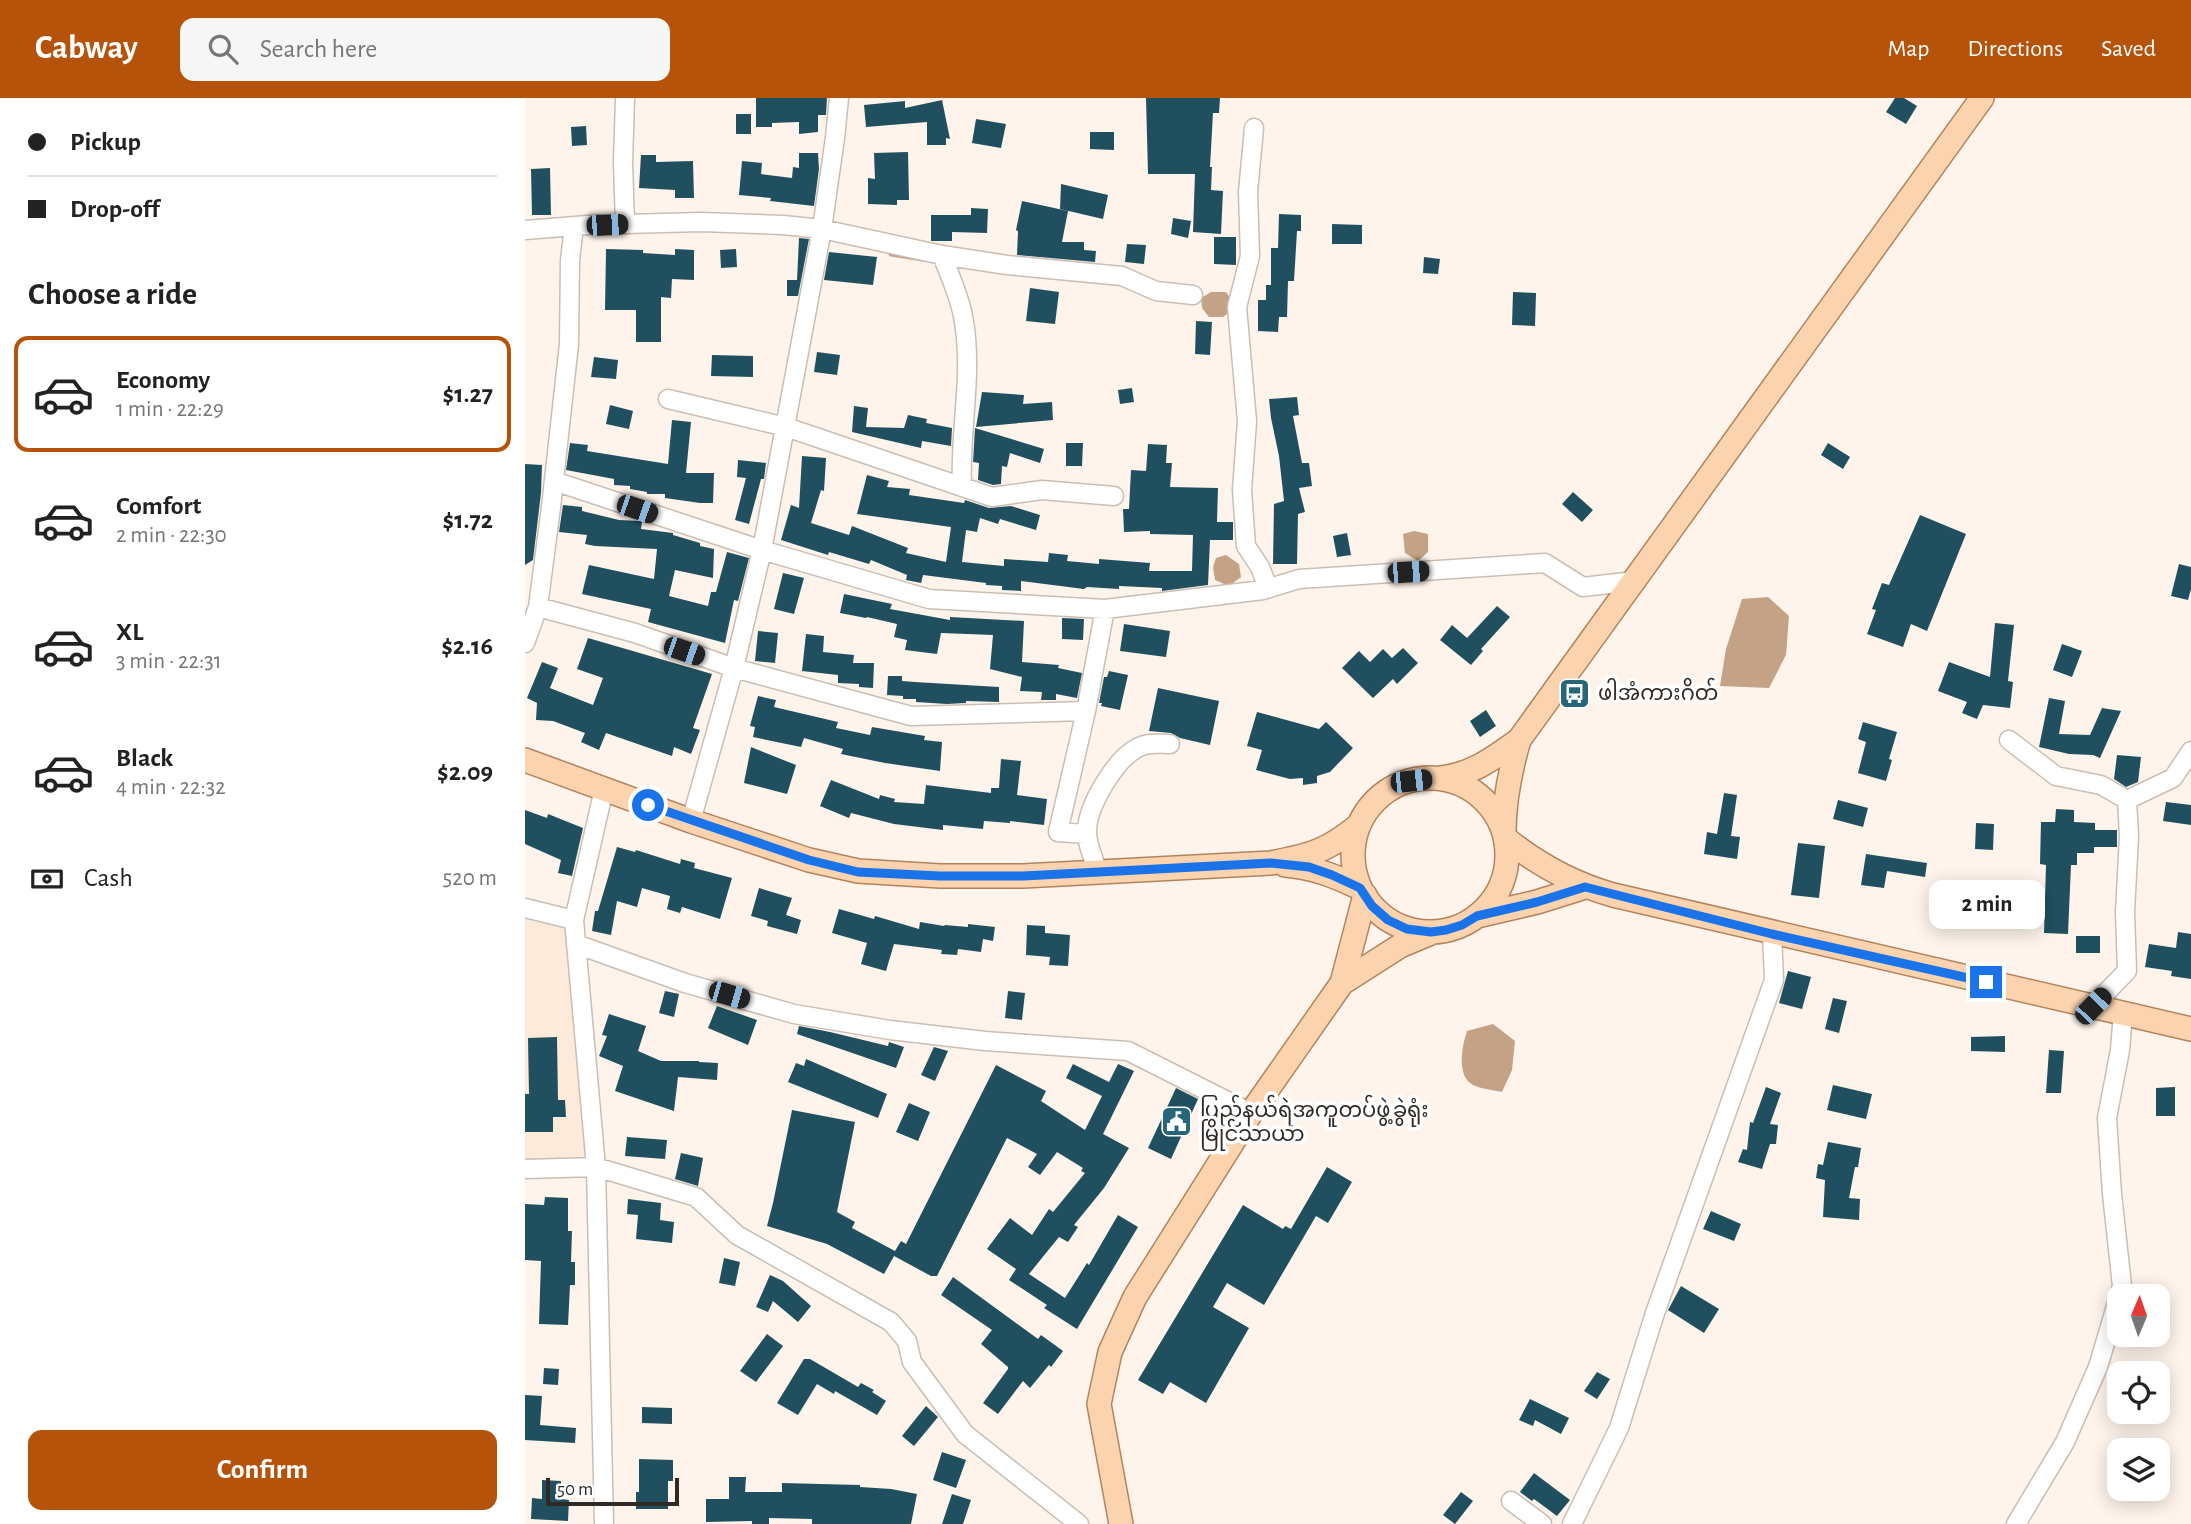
<!DOCTYPE html>
<meta charset="utf-8">
<style>
:root{--surface:#fff;--page:#f6f6f6;--text:#222;--muted:#767676;--line:#e0e0e0;--accent:#b45309}
body{margin:0;font-family:"Alegreya Sans","Noto Sans Myanmar",sans-serif;background:var(--page);color:var(--text);height:100vh;display:flex;flex-direction:column;font-size:26px;white-space:nowrap}
*{box-sizing:border-box;margin:0}
p{font-size:23px;color:var(--muted)}
.icon{flex:none;width:38px;height:38px;fill:none;stroke:currentColor;stroke-width:2;stroke-linecap:round;stroke-linejoin:round}
.map{position:relative;flex:1;overflow:hidden}
.panel{display:flex;flex-direction:column;background:var(--surface);width:525px}
.panel>*{flex:none}
.top-card{display:grid;align-content:center;height:154px;padding:0 28px;background:var(--surface)}
.needle{width:46px;rotate:2deg}
.controls{position:absolute;left:1582px;top:1186px;display:grid;gap:14px}
.controls a{display:grid;place-items:center;width:63px;height:63px;border-radius:14px;background:var(--surface);box-shadow:0 4px 18px #0003;font-size:35px}
.scale{position:absolute;left:21px;bottom:18px;width:133px;box-sizing:border-box;padding-left:7px;border:4px solid #2f2a26;border-top:0;font-size:19px;line-height:24px;white-space:nowrap;color:#2f2a26;-webkit-text-stroke:5px #fff;paint-order:stroke}
.end{position:absolute;width:32px;height:32px;margin:-16px;border:9px solid #1a73e8;background:#fff;box-shadow:0 0 0 4px #fff}
.from{border-radius:50%}
.bubble{position:absolute;height:49px;border-radius:14px;background:var(--surface);box-shadow:0 4px 18px #0003;font-size:23px;font-weight:700;line-height:49px;text-align:center}
.car{position:absolute;width:21px;height:42px;margin:-21px -10px;border-radius:9px;box-shadow:0 0 5px 2px #0007;background:linear-gradient(#222 24%,#8ab4d8 0 40%,#222 0 76%,#8ab4d8 0 86%,#222 0)}
.top-card b{display:flex;align-items:center;gap:24px;height:66px;font-size:26px}
.top-card b+b{border-top:2px solid var(--line)}
.top-card i{width:18px;height:18px;background:var(--text)}
ul{padding:0;list-style:none}
li{display:flex;align-items:center;gap:21px;height:116px;margin:0 14px 10px;padding:0 14px;border:4px solid transparent;border-radius:14px}
li div{flex:1}
li b{display:block;font-size:26px}
li em{font-style:normal;font-weight:700}
li.selected{border-color:var(--accent)}
li>.icon{width:63px;height:63px;stroke-width:1.5}
h2{padding:0 28px;font-size:32px;line-height:84px}
.pay{display:flex;align-items:center;gap:18px;height:77px;padding:0 28px;font-size:26px}
.pay p{margin-inline-start:auto}
.action{display:flex;gap:14px;margin-top:auto;padding:14px 28px}
.action a{flex:1;height:80px;border-radius:14px;background:var(--accent);color:#fff;font-size:28px;font-weight:700;line-height:80px;text-align:center}
header{display:flex;align-items:center;gap:42px;box-sizing:border-box;height:98px;padding:0 35px;background:var(--accent);color:#fff}
header strong{font-size:33px}
nav{display:flex;gap:38px;margin-inline-start:auto;font-size:24px}
.search{width:490px;height:63px;background:var(--page);display:flex;align-items:center;gap:18px;box-sizing:border-box;padding:0 24px;border-radius:14px;color:var(--muted);font-size:26px}
main{display:flex;flex:1;min-height:0}
.map>svg:first-child{display:block}
.built{fill:#fdeada}
.water{fill:#c4a285}
.lines{fill:none;stroke-linecap:round;stroke-linejoin:round}
.stream{stroke:#c4a285;stroke-width:5}
.building{fill:#20505f}
.minor-casing{stroke:#cabeb4;stroke-width:21}
.major-casing{stroke:#b2845d;stroke-width:26}
.minor{stroke:#fff;stroke-width:18}
.major{stroke:#fbd3af;stroke-width:23}
.route{stroke:#1a73e8;stroke-width:9}
.labels{text-anchor:middle;dominant-baseline:central;stroke-width:7;stroke-linejoin:round;paint-order:stroke}
.poi-label{font-size:21px;fill:#2f2a26;stroke:#fff;text-anchor:start}
</style>
<header>
<strong>Cabway</strong>
<div class="search"><svg class="icon" aria-label="search" viewBox="0 0 24 24"><circle cx="10" cy="10" r="6"/><path d="M15 15l6 6"/></svg>Search here</div>
<nav><a>Map</a><a>Directions</a><a>Saved</a></nav>
</header>
<main>
<section class="panel">
<div class="top-card">
<b><i class="from"></i>Pickup</b>
<b><i></i>Drop-off</b>
</div>
<h2>Choose a ride</h2>
<ul>
<li class="selected"><svg class="icon" aria-label="car" viewBox="0 0 24 24"><path d="M5 17H2v-5l4-1 3-4h7l3 4 3 1v5h-3M9 17h6M6 11h13"/><circle cx="7" cy="17" r="2"/><circle cx="17" cy="17" r="2"/></svg><div><b>Economy</b><p>1 min · 22:29</p></div><em>$1.27</em></li>
<li><svg class="icon" aria-label="car" viewBox="0 0 24 24"><path d="M5 17H2v-5l4-1 3-4h7l3 4 3 1v5h-3M9 17h6M6 11h13"/><circle cx="7" cy="17" r="2"/><circle cx="17" cy="17" r="2"/></svg><div><b>Comfort</b><p>2 min · 22:30</p></div><em>$1.72</em></li>
<li><svg class="icon" aria-label="car" viewBox="0 0 24 24"><path d="M5 17H2v-5l4-1 3-4h7l3 4 3 1v5h-3M9 17h6M6 11h13"/><circle cx="7" cy="17" r="2"/><circle cx="17" cy="17" r="2"/></svg><div><b>XL</b><p>3 min · 22:31</p></div><em>$2.16</em></li>
<li><svg class="icon" aria-label="car" viewBox="0 0 24 24"><path d="M5 17H2v-5l4-1 3-4h7l3 4 3 1v5h-3M9 17h6M6 11h13"/><circle cx="7" cy="17" r="2"/><circle cx="17" cy="17" r="2"/></svg><div><b>Black</b><p>4 min · 22:32</p></div><em>$2.09</em></li>
</ul>
<div class="pay"><svg class="icon" aria-label="cash" viewBox="0 0 24 24"><path d="M3 7h18v10H3z"/><circle cx="12" cy="12" r="2"/></svg>Cash<p>520 m</p></div>
<div class="action"><a>Confirm</a></div>
</section>
<div class="map">
<svg width="1666" height="1426" viewBox="0 0 1666 1426">
<rect width="100%" height="100%" fill="#fef4eb"/>
<path class="built" d="M0,819L43,827L73,1047L53,1063L0,1061Z"/>
<path class="water" d="M686,194H701L706,201L709,211L698,219H684L677,210L676,200Z
M889,433L903,436V454L893,463L880,455L878,436Z
M701,457L714,466L716,479L704,488L690,482L688,469L691,460Z
M1243,499L1264,518L1261,557L1244,590L1195,588L1201,551L1217,501Z
M968,926L990,943L987,972L977,994C969,992 956,991 948,987C931,978 937,948 942,933Z"/>
<g class="lines">
<path class="stream" d="M366,156L398,161"/>
</g>
<path class="building" d="M231,0H302L301,17H293V34L274,36V24L247,25V29H231Z
M621,0H695L694,15H688L685,69H687L686,92L698,93L696,136L668,134L670,76H623Z
M1370,0H1379L1392,8L1381,26L1361,14Z
M417,2L425,41L421,40V47H402V24L341,29L339,7L380,3V10Z
M211,16H226V36H211Z
M451,21L481,26L476,50L447,45Z
M61,28L62,47L47,48L46,29Z
M565,34H589V52L565,51Z
M383,54L384,102H372V107L343,106V80L350,81L349,55Z
M274,55H293L294,71L289,108L245,103L246,100L214,97L217,63L237,65L236,76L267,80L268,69L274,70Z
M116,57H131V64L168,63L169,100H150V92L114,90Z
M25,70L26,117H7L6,71Z
M536,86L583,97L578,121L535,111Z
M497,103L543,113L537,144H559V152L571,153L570,164L492,157L493,133L491,132Z
M446,110L463,111L462,135L427,134V143H406V117H446Z
M754,116L776,117V133H772L769,183H763L762,219H754L753,234L733,233V202H741V187H746V150H753Z
M648,120L666,123L663,140L646,136Z
M807,126L837,127V146H807Z
M689,139H711V167L689,166Z
M274,140L284,141L273,198H262V182H272Z
M602,146L621,147L619,166L600,164Z
M81,151L118,152V155L150,157V151L169,152V182L147,181L146,200L136,199V244H111V212H80Z
M211,151L212,169L196,170L195,152Z
M304,154L352,159L348,187L299,182Z
M899,159L915,161L913,176L898,175Z
M505,190L534,194L530,226L501,223Z
M988,194L1011,195L1010,228L987,227Z
M671,223L687,224L685,257L670,256Z
M292,254L315,257L312,277L289,274Z
M187,257L228,258V279L186,278Z
M69,259L93,262L91,281L66,279Z
M607,290L609,304L595,306L593,292Z
M457,294L499,297L498,306L527,304L528,322L451,329Z
M772,299L774,317L768,318L777,365H784L787,388L774,390L780,414L773,416L772,466H748L749,406L759,403L754,358L746,320L744,301Z
M85,307L108,313L104,331L81,326Z
M329,308L343,310L341,329L379,330L383,317L402,321L401,325L427,330L426,348L397,343L396,350L327,334Z
M147,322L166,324L161,375H189L188,405H175L140,400V396H122V394L105,391V388L89,387V381L41,372L45,345L63,347L62,353L143,366Z
M450,330L519,351L515,365L485,355L482,369L477,368L476,386L468,387L453,382L454,365L448,364Z
M541,345H558L557,368H541Z
M1303,345L1325,359L1318,371L1296,357Z
M623,346L642,347L641,365H647L645,389L693,390L692,424H708V442H685L683,487L637,493V490L594,488V491L562,489L559,491L496,483V493L477,492V488L461,487V485L398,477L396,485L381,482L382,477L346,462L344,466L304,454L303,457L256,442L266,407L274,410L277,358L301,360L299,393L296,392L286,425L324,437L327,428L383,450L381,455L421,464L426,429L332,416L342,377L364,383L362,389L385,391L384,397L439,405L440,402L464,410L486,408L515,417L511,432L475,421L473,426L455,420L452,434L441,432L437,464L479,468V461L523,464L524,455L543,457L542,463L574,466V461L625,465L624,473H667L668,437L625,436V433L599,434L598,411H604L606,372L621,373Z
M213,362L241,365L239,381H236L224,426L210,422L221,380L212,379Z
M0,366L17,367L16,395L8,462L0,467Z
M1048,394L1068,412L1057,424L1037,406Z
M38,407L57,409V413L94,422L115,423L117,424L116,431L148,435V437L175,445V448L189,451L188,480L150,472L144,498L183,508L186,494H191L202,454L224,460L213,503L209,502L200,545L123,524L126,511L57,496L64,467L129,481L132,451L70,448L60,446L62,437L34,434Z
M1395,417L1441,436L1402,533L1386,526L1378,549L1342,536L1351,512L1347,511L1357,485L1364,487Z
M822,435L826,457L812,459L808,438Z
M1654,466L1666,469V491L1663,502L1646,498Z
M258,475L279,480L269,516L249,511Z
M319,496L367,506L365,511L425,522V519L499,523L497,564L534,567L533,570L557,575L552,600L531,596V602H516L517,594L495,593L497,579L465,571L468,537L416,535L412,556L380,552L382,542L369,539L372,526L342,519L341,520L315,515Z
M972,508L985,519L956,551L958,553L946,567L915,542L927,527L942,540Z
M537,520L559,521L558,542L537,541Z
M1470,525L1489,527L1483,583L1488,584L1485,610L1458,607L1452,621L1437,615L1442,604L1413,593L1424,564L1465,579Z
M599,526L645,533L641,559L595,553Z
M233,533L253,535L250,565L230,563Z
M281,536L299,538L298,554L329,557L328,565H349L348,590L334,589V586L313,585V577L277,573Z
M63,540L187,576L168,630L175,632L166,656L149,649L147,658L81,635L74,652L56,644L60,635L28,623L11,622L12,605L2,600L17,564L33,570L25,590L68,607L78,580L52,571Z
M1537,546L1557,553L1547,579L1528,572Z
M878,550L893,565L872,586L868,581L848,600L817,570L834,553L845,564L858,551L867,560Z
M584,573L603,577L595,612L576,608L577,605H574L579,579H582Z
M363,578H377V583L390,584L474,589V604L441,603V605L422,606L391,604V601H378V598L362,597Z
M633,590L694,603L685,647L655,640L646,635L624,633Z
M233,598L251,602L249,609L313,624L311,630L345,637L347,629L400,638L399,642L417,644L415,673L360,665L316,656L318,651L279,640L276,649L228,639L230,629L225,628Z
M1524,600L1540,603L1534,636L1565,637L1577,610L1596,613L1575,660L1568,657L1544,656L1514,649Z
M961,612L971,628L955,639L945,623Z
M732,614L794,631L801,624L828,650L805,674L792,678V685L778,687V680L765,681L731,672L737,652L722,648Z
M1338,624L1372,634L1364,661L1367,662L1361,683L1333,675L1341,644L1333,641Z
M226,649L271,667L262,696L219,685Z
M1592,657L1616,659L1613,684L1601,689L1589,681Z
M476,661L496,663L492,697L522,701L519,727L485,723V725L459,723L458,731L418,727V732L369,726L326,715L324,720L295,708L306,682L354,701L355,697L370,701L369,704L399,706L401,687L466,695V690H474Z
M1199,695L1212,697L1206,738L1215,739L1212,761L1179,756L1182,734L1192,736Z
M1313,702L1343,710L1338,729L1308,721Z
M1641,704L1666,707V727L1638,723Z
M1531,711L1549,712V724L1570,725V732H1592V749H1569V755H1552V767H1546L1543,836L1519,835L1521,767L1515,766L1516,724H1530Z
M0,712L22,720L23,716L58,730L47,778L33,775L36,762L0,746Z
M1451,725L1469,726L1468,752L1450,751Z
M1273,745L1300,748L1294,800L1266,797Z
M92,749L110,754L111,752L155,766L156,761L170,765L169,770L207,780L195,821L157,809L155,815L142,811L145,798L117,790L112,809L92,803L86,837L67,833L70,813H73Z
M1341,756L1402,765L1400,779L1362,773L1359,790L1336,787Z
M234,790L267,800L261,817L276,822L272,836L242,828L243,823L226,818Z
M314,811L349,821L350,818L394,831L395,824L419,828L420,827L443,829V826L470,829L468,843L458,841L456,854L433,851L432,857L416,856L417,852L369,846L361,873L336,866L342,845L307,835Z
M502,827L520,828V835L545,837L543,868L524,867L525,859L501,857Z
M1653,834L1666,836V881L1646,878L1647,873L1620,869L1624,846L1651,850Z
M1551,838H1575V855H1551Z
M1263,873L1286,879L1277,911L1254,905Z
M140,893L154,896L149,919L134,915Z
M483,893L500,895L497,922L480,920Z
M1308,900L1322,903L1314,935L1300,931Z
M192,908L232,922L223,947L183,930Z
M84,916L121,928L113,953L136,963H174V964L193,965L192,982L153,979L149,1013L90,993L98,968L74,958L82,938L77,937Z
M274,928L305,934L363,948L364,944L379,949L371,970L272,936Z
M1480,938V954L1446,953V939Z
M32,939L33,1002H40L41,1019H28V1034H0V996H4L3,940Z
M409,949L423,953L410,983L396,977Z
M1524,952L1539,953L1536,995H1521Z
M281,961L362,996L353,1020L263,984L271,965L279,968Z
M548,966L584,984L593,966L609,973L578,1036L604,1050L579,1090L549,1127L553,1129L543,1144L534,1139L504,1176L540,1200L562,1165L564,1167L593,1117L613,1129L552,1231L519,1210L522,1207L484,1182L491,1171L462,1151L485,1120L507,1137L524,1111L528,1114L560,1075L556,1073L558,1070L532,1054L515,1077L503,1069L512,1056L482,1040L412,1178H406L369,1158L359,1176L302,1146L242,1128L248,1105L267,1012L330,1024L312,1114L330,1124L327,1130L370,1153L376,1143L381,1146L471,967L521,993L516,1003L560,1032L577,998L541,980Z
M1308,987L1347,996L1341,1021L1302,1012Z
M1241,989L1256,995L1245,1026L1253,1027L1251,1046H1245L1237,1071L1213,1064L1218,1051L1222,1052L1225,1024L1228,1025Z
M1650,989V1018H1631V990Z
M651,990L673,1001L646,1061L623,1050Z
M384,1005L405,1014L393,1043L371,1034Z
M102,1039L142,1042L140,1061L100,1058Z
M1303,1044L1336,1050L1333,1069H1330L1324,1100L1335,1101L1334,1122L1298,1119L1300,1082L1291,1080L1293,1066L1298,1067Z
M156,1055L178,1060L173,1088L150,1081Z
M802,1069L827,1084L803,1125L791,1118L739,1207L702,1185L688,1209L724,1230L681,1305L645,1284L638,1296L613,1282L718,1107L758,1131L760,1128L766,1131Z
M20,1099L43,1100V1133H47L46,1164H50V1187H45L43,1227L14,1226L16,1163L0,1162V1106L19,1107Z
M103,1101L136,1105L135,1122L149,1124L147,1145L111,1141L113,1117L102,1116Z
M1186,1113L1216,1126L1209,1143L1178,1131Z
M199,1160L215,1164L210,1188L194,1185Z
M245,1177L258,1183L286,1208L273,1224L248,1203L243,1214L231,1209Z
M428,1179L513,1241L516,1237L538,1253L526,1269L524,1267L505,1290L498,1283L473,1316L458,1305L483,1271V1269L456,1246L467,1232L416,1197Z
M1156,1188L1194,1211L1179,1235L1143,1212Z
M242,1236L258,1248L231,1284L215,1273Z
M279,1261H285L333,1289L336,1285L349,1292L347,1294L361,1303L352,1317L310,1293L309,1296L292,1286L273,1317L252,1305Z
M19,1270L34,1271L33,1287L18,1286Z
M1072,1274L1085,1281L1072,1301L1059,1293Z
M0,1297L17,1298L15,1327L51,1330L50,1345L0,1342Z
M1005,1301L1044,1320L1036,1336L1010,1322L1008,1328L994,1322Z
M401,1308L413,1319L389,1348L377,1338Z
M117,1309L147,1310V1326L117,1325Z
M417,1354L441,1362L431,1390L408,1382Z
M114,1361L148,1362V1383H143V1411H111V1394H114Z
M1009,1375L1045,1402L1032,1418L1009,1401L1007,1403L995,1394Z
M204,1379H221L220,1394H257V1385L335,1387V1389L366,1391L392,1396L386,1426H287V1421L244,1420V1426H227V1423L181,1424V1401H204Z
M17,1382L36,1383V1401L44,1402L43,1423L6,1421L7,1400L17,1401Z
M936,1394L948,1403L930,1426L918,1417Z
M427,1396L446,1402L438,1426H417Z"/>
<g class="lines">
<defs>
<path id="minor" d="M100,0L98,65L100,126
M729,30L723,94L725,158L712,209L722,323L717,392L721,448L735,469L743,490
M0,132L63,127L176,124L258,127L297,131L417,157L482,167L597,178L631,193L668,197
M417,157C424,176 434,197 438,218C449,275 434,333 437,389
M143,301L261,329L467,399L517,392L589,398
M29,383L237,452L404,501L580,511L738,492L774,481L1020,465L1058,489L1109,483
M13,509L110,535L209,570L386,618L561,613
M0,545L13,509L26,409L44,246L45,162L49,129
M1484,642L1531,678L1576,687L1602,702L1604,738L1600,814L1602,873L1568,908
M79,691L49,822L71,1069L79,1426
M1602,702L1648,680L1666,653
M166,723L209,570L237,452L297,131L310,40L314,0
M561,736L533,734L561,613L580,511
M573,774C569,761 561,745 562,732C563,707 590,662 612,650C623,644 634,646 645,646
M0,810L49,822
M51,846L160,885L269,916L365,932L460,943L603,953L726,1015
M0,1071L71,1069L171,1099L212,1137L366,1224L382,1243L387,1264L440,1336L554,1426
M986,1403L1017,1426
M1047,1426L1094,1330L1130,1215L1249,882L1247,836
M1491,1426L1540,1344L1573,1269L1597,1188L1587,1096L1582,1020L1595,952L1598,915"/>
<path id="major" d="M0,662L166,723L284,762L333,773L415,778H498L746,765C787,757 802,753 834,727
M916,680C949,676 968,660 994,642
M828 757a77 77 0 1 1 154 0a77 77 0 1 1-154 0Z
M979,734C979,702 985,673 994,642L1457,0
M980,740C1012,766 1049,786 1088,797L1666,931
M760,767C788,769 810,778 835,790
M952,818L1012,804L1060,789
M817,885L875,848L906,835
M596,1426L574,1306L585,1254L610,1199L726,1015L817,885L840,797"/>
</defs>
<use href="#minor" class="minor-casing"/>
<use href="#major" class="major-casing"/>
<use href="#minor" class="minor"/>
<use href="#major" class="major"/>
</g>
<g class="lines">
<path class="route" d="M123,707L284,762L333,774L415,778H498L746,765L784,769L807,777L835,790L847,808L863,822L882,831L906,834L921,832L937,827L952,818L1012,804L1060,789L1247,836L1461,884"/>
</g>
<defs>
<symbol id="bus-square" viewBox="-11 -11 22 22"><rect x="-9" y="-9" width="18" height="18" rx="4" fill="#26667a" stroke="#fff"/><path d="M-5-6H5V4H4V6H2V4H-2V6H-4V4H-5ZM-3.5-4V0h7V-4ZM-3.5 1.2v1.5H-2V1.2ZM2 1.2v1.5H3.5V1.2Z" fill="#fff"/></symbol>
<symbol id="civic-square" viewBox="-11 -11 22 22"><rect x="-9" y="-9" width="18" height="18" rx="4" fill="#26667a" stroke="#fff"/><path d="M-.6-6.5H3V-4.5H.6V-3L4-1V1h2V6H-6V1h2V-1L-.6-3ZM-1.2 2.5V6h2.4V2.5Z" fill="#fff"/></symbol>
</defs>
<g fill-rule="evenodd">
<use href="#bus-square" x="1032" y="578" width="35" height="35"/>
<use href="#civic-square" x="634" y="1006" width="35" height="35"/>
</g>
<g class="labels">
<g class="poi-label">
<text x="1073" y="595">ဖါအံကားဂိတ်</text>
<text x="675" y="1012">ပြည်နယ်ရဲအကူတပ်ဖွဲ့ခွဲရုံး<tspan x="675" dy="24">မြိုင်သာယာ</tspan></text>
</g>
</g>
</svg>
<div class="controls">
<a><svg class="needle" viewBox="-14 -14 28 28"><path d="M0-13l5 13h-10z" fill="#e53935"/><path d="M0 13l5-13h-10z" fill="#767676"/></svg></a>
<a><svg class="icon" aria-label="locate" viewBox="0 0 24 24"><circle cx="12" cy="12" r="6"/><path d="M12 2v4M12 18v4M2 12h4M18 12h4"/></svg></a>
<a><svg class="icon" aria-label="layers" viewBox="0 0 24 24"><path d="M12 4l9 5-9 5-9-5zM3 14l9 5 9-5"/></svg></a>
</div>
<div class="scale">50 m</div>
<i class="end from" style="left:123px;top:707px"></i>
<i class="end" style="left:1461px;top:884px"></i>
<div class="bubble" style="left:1404px;top:782px;width:116px">2 min</div>
<i class="car" style="left:82px;top:127px;rotate:88deg"></i>
<i class="car" style="left:112px;top:411px;rotate:109deg"></i>
<i class="car" style="left:883px;top:474px;rotate:86deg"></i>
<i class="car" style="left:159px;top:553px;rotate:109deg"></i>
<i class="car" style="left:886px;top:683px;rotate:84deg"></i>
<i class="car" style="left:204px;top:897px;rotate:106deg"></i>
<i class="car" style="left:1568px;top:908px;rotate:44deg"></i>
</div>
</main>
